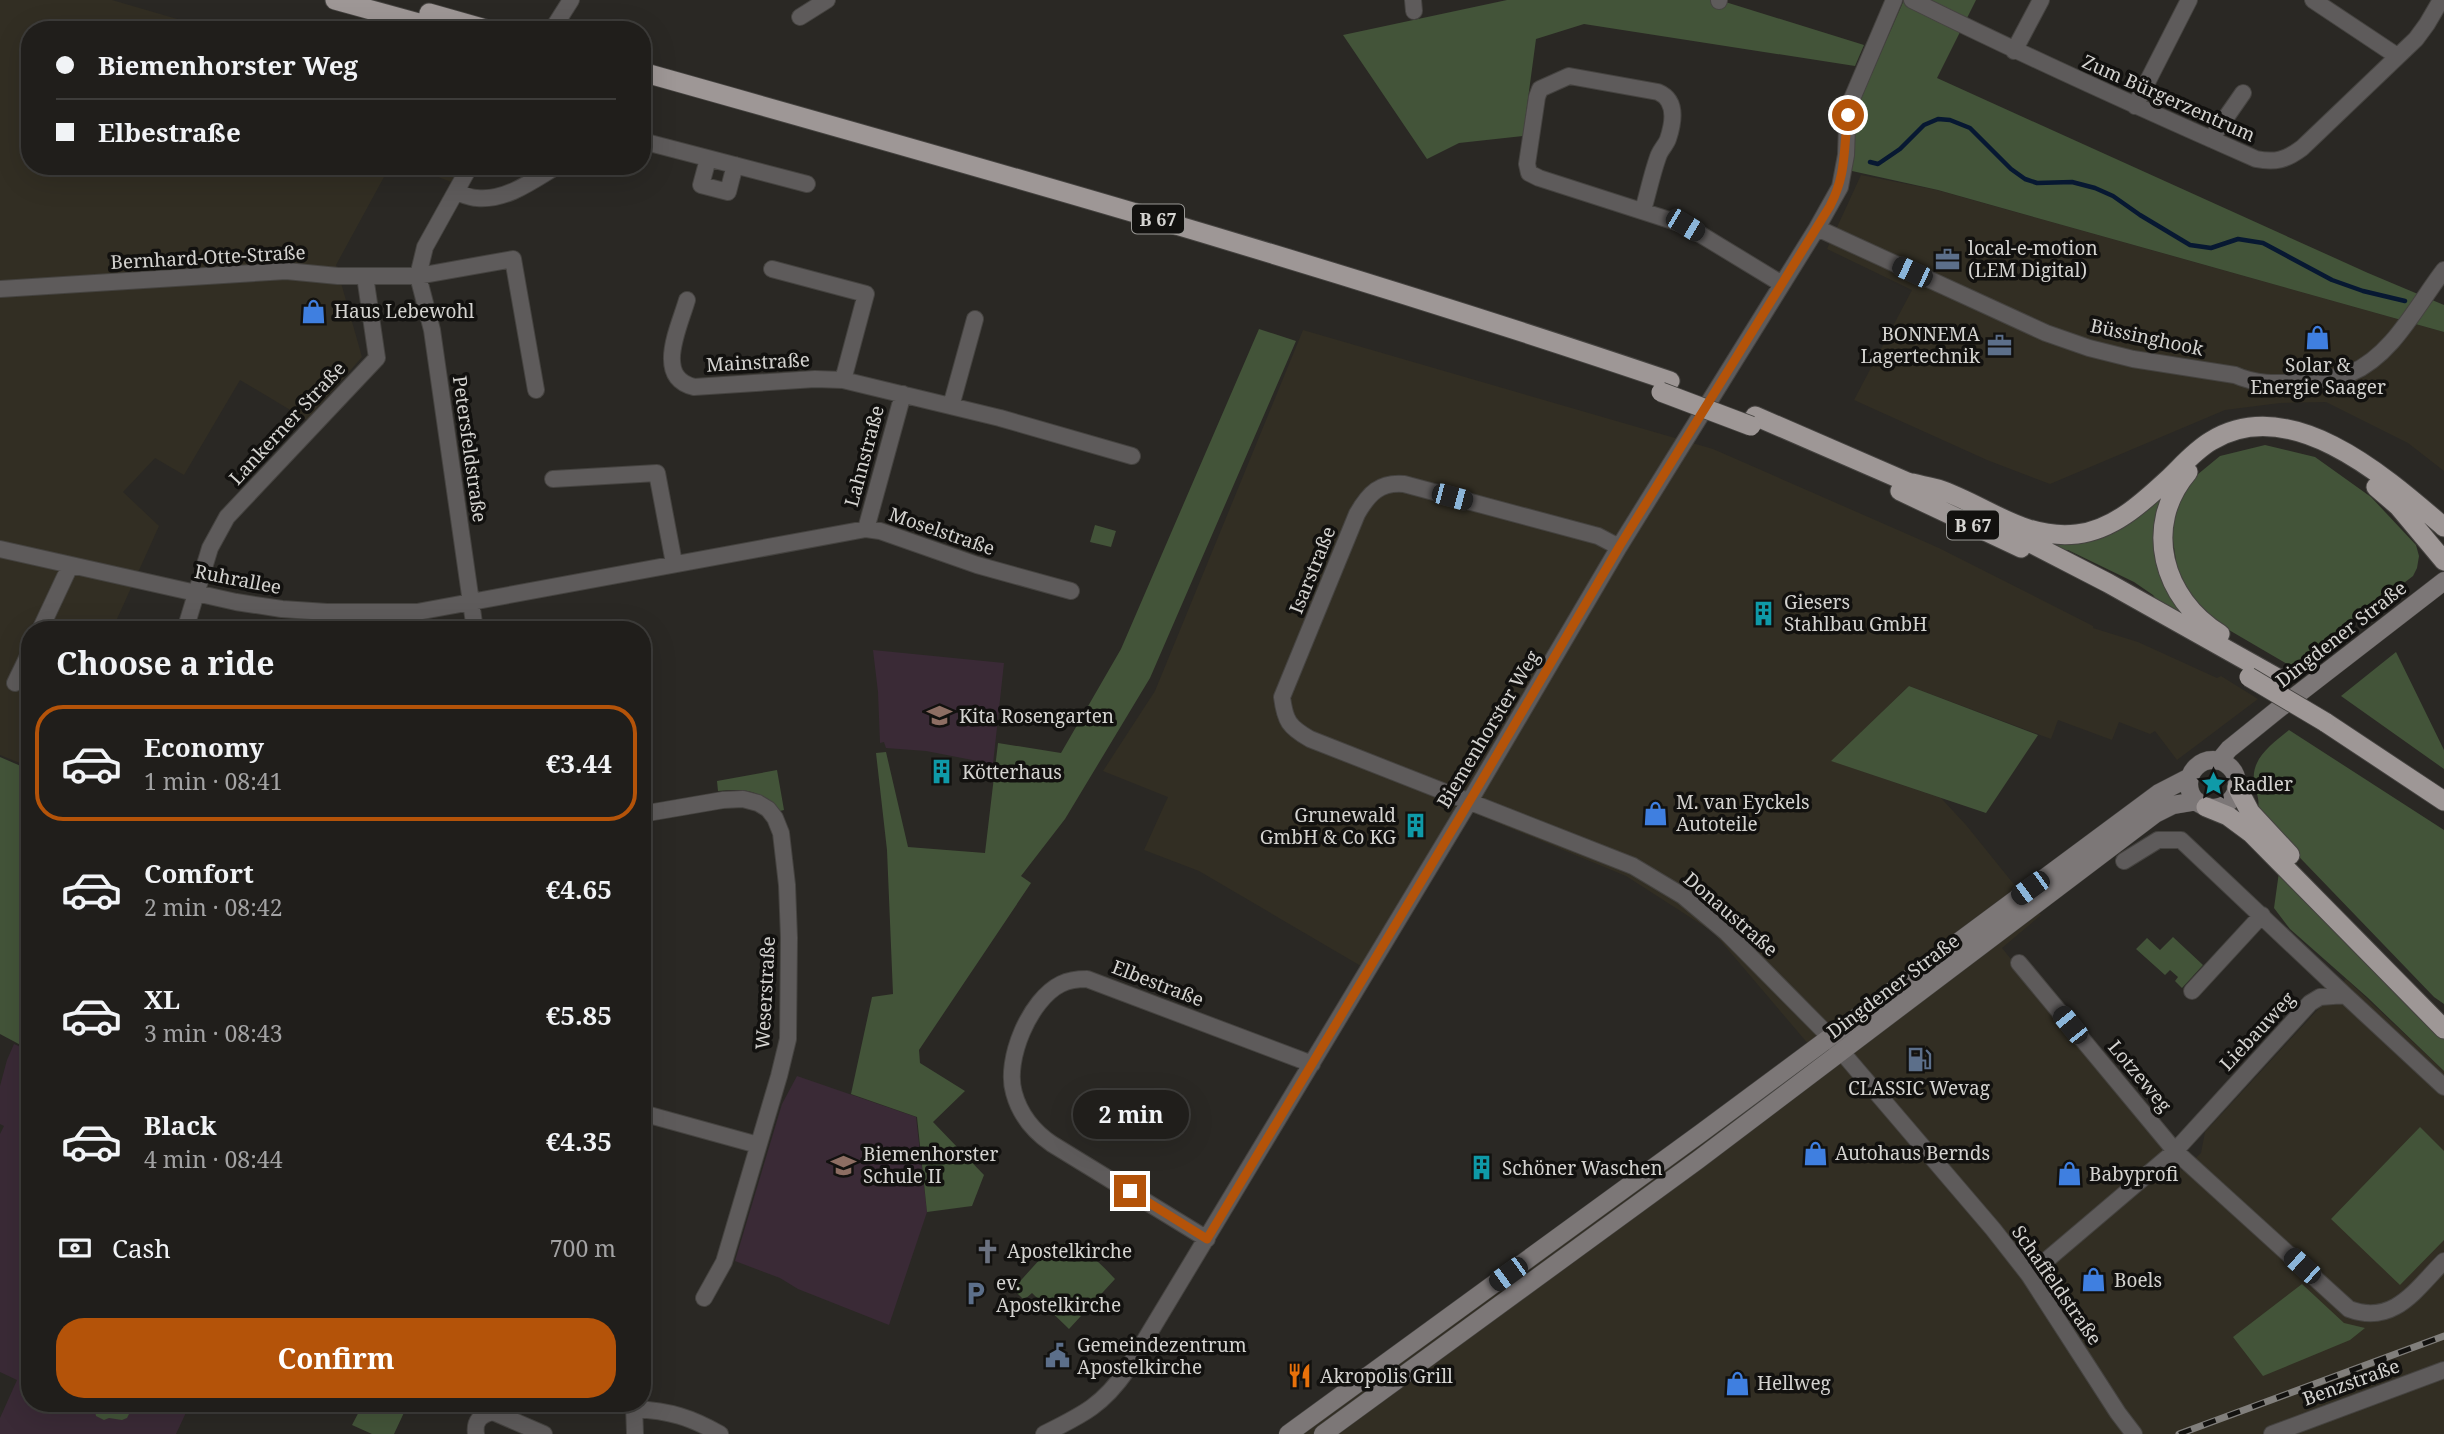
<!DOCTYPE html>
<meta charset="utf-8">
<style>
:root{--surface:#201e1b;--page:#2d2b28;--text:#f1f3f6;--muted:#a2a2a3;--line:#3d3c3a;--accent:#b45309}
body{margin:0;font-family:"Noto Serif",serif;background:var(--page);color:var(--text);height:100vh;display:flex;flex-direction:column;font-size:26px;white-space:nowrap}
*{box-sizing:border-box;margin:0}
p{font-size:23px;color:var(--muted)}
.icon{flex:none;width:38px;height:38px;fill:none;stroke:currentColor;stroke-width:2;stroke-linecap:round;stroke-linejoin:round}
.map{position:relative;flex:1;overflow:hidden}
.drawer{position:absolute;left:21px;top:621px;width:630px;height:791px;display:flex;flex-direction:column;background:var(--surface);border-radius:28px;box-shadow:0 7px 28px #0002,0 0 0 2px var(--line)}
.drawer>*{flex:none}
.banner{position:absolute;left:21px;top:21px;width:630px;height:154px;border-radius:28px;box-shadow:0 7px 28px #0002,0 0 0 2px var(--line);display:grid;align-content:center;height:154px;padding:0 35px;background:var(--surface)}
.end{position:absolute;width:32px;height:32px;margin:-16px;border:9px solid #b45309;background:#fff;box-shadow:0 0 0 4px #fff}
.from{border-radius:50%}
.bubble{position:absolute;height:49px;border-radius:24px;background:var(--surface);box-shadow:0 7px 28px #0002,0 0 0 2px var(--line);font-size:23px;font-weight:700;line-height:49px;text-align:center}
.car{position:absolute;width:21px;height:42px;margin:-21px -10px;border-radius:9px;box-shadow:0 0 5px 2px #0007;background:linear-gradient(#222 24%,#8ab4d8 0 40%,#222 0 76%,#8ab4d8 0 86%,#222 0)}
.banner b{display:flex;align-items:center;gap:24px;height:66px;font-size:26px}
.banner b+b{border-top:2px solid var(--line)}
.banner i{width:18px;height:18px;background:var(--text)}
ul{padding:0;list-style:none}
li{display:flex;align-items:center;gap:21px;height:116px;margin:0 14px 10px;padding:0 21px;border:4px solid transparent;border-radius:28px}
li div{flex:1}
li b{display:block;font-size:26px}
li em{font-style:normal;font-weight:700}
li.current{border-color:var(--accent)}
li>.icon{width:63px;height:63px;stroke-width:1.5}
h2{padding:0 35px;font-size:32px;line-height:84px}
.pay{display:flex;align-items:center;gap:18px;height:77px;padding:0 35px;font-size:26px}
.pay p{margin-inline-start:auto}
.action{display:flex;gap:14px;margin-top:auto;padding:14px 35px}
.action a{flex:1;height:80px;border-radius:28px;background:var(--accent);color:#fff;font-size:28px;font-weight:700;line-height:80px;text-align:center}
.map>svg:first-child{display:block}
.built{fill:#322e23}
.education{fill:#3a2a36}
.green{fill:#435439}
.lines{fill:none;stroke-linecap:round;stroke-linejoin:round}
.stream{stroke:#071832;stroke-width:4.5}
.minor-casing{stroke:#454340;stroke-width:18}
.secondary-casing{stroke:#454340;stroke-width:19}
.trunk-casing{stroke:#454340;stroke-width:21}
.minor{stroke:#5e5b5b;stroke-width:16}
.secondary{stroke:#7c7777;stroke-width:18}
.trunk{stroke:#9e9796;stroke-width:19}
.rail-casing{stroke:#817f7c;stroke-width:7}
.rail{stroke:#12110f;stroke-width:4.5;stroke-dasharray:13;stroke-linecap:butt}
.trunk-bridge-casing{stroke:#454340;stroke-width:21;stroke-linecap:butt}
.trunk-bridge{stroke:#9e9796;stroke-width:19}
.route{stroke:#b45309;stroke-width:9}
.labels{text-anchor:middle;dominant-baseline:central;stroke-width:7;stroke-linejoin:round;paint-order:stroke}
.shield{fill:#12110f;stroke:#9a9996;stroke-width:2}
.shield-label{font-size:18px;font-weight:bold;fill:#d4d3d0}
.street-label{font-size:19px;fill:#d4d3d0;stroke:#12110f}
.poi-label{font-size:19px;fill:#d4d3d0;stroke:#12110f;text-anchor:start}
</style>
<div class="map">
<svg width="2444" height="1434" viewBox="0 0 2444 1434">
<rect width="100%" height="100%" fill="#2a2824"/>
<path class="built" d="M0,0H112L215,30H30V166H390L336,265L362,357L307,420L240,380L184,475L155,458L123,492L159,526L112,630H30V767L0,755Z
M410,166H460L451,182Z
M1861,175L1937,190L2444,332V471L2408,443L2326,402L2280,403L2225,410L2050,484L1987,460L1854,400L1912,290L1827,249Z
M1303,330L1713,449L1939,548L2093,626V628L2138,642L2217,678L2221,676L2258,699L2177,760L2155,731L2150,734L2119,722L2112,740L2058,720L2051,739L1909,686L1832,761L1941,798L1966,825L2012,882L2041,915L2002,948L2182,1171L2201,1153L2205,1132L2346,979L2444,1071V1434H1293L1815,1052L1713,932L1626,876L1464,809L1366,969L1199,871L1144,850L1168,797L1103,771L1155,691Z"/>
<path class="education" d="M873,650L1004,663L993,764L926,751L886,748L884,742L880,743L878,692Z
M14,1044L30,1051V1404H190L176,1434H0V1418L17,1380L0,1372V1134L4,1126L0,1124V1086L7,1060Z
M797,1076L916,1117L927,1212L889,1325L798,1289L780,1278L735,1261L782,1104Z"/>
<path class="green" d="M1507,0H1719L1864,45L1855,66L1584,24L1536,39L1523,136L1459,143L1427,159L1343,35Z
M1904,0H1976L1937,78L2368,273L2444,305V332L1938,190L1852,171L1854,114Z
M1259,329L1296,341L1150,678L1065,819L1021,876L1031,883L919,1050L920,1063L965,1091L933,1122L984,1175L972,1206L927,1212L917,1117L851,1094L872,997L893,994L887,850L876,753L886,752L908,847L985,853L998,743L1061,753L1121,649Z
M2265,445L2315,457L2371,497L2416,545L2419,556L2417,568L2413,576L2294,668L2217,623L2193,601L2177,567L2170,521L2186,484L2220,456Z
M2171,486L2157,534L2183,613L2180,617L2164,609L2153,595L2134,582L2068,550H2054L2043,540L2061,542Z
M1095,525L1116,531L1111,547L1090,542Z
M2396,652L2444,750V769L2341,696Z
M1909,686L2038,735L1986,813L1831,761Z
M2289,730L2444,830V1004L2434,997L2257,813C2260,801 2258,798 2255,787C2248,760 2271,745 2289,730Z
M0,757L30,770V804L23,817L20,881L25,944L30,947V1050L0,1034Z
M777,770L784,810L780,811C763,790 743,788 718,791L717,781Z
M2279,872L2444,1036V1071L2367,997L2290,929L2274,908Z
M2173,937L2203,965L2182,988L2175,981L2178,977L2170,970L2165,975L2136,949L2147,938L2160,950Z
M2420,1127L2444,1151V1240L2400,1285L2331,1219Z
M1065,1243C1087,1249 1100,1263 1115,1279L1069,1329L1032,1293L1024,1300L1013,1289L1051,1247Z
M2302,1284L2344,1323L2365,1328L2350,1340L2263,1376L2233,1337Z
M100,1404L105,1406L128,1404L131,1410L127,1418L122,1420L109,1418L104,1420L96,1416L95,1411Z
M363,1404H408L394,1434H372L352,1425Z"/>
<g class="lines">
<path class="stream" d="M1870,162L1878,164L1900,149L1924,125L1938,119L1950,120L1970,128L2011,169L2025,179L2037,183L2072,182L2095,188L2113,196L2140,215L2190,245L2211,248L2238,239L2263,243L2332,280L2363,291L2405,301"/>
<defs>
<path id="minor" d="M1413,0L1414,11
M1912,0C2025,56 2140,108 2256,159C2275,163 2286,160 2302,148L2416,39L2427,24L2441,0
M2313,0L2397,56
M1719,1V0
M800,17L827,0
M552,30L571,0
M2014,51L2041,0
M2135,106L2189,0
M2211,139L2243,93
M642,141L807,184
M708,159L701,185L728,192L735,165
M470,166L425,247L418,276L432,330L475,630
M456,192C462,194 470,198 477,198C506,201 534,180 557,166
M1643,210C1648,193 1652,174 1658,157C1660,150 1666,145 1668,139C1674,121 1677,100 1658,92L1569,76L1540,89L1537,97L1527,164L1529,173L1539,178L1685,225L1782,284
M1817,228L2046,333L2089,348L2133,359L2235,375C2255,384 2276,384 2298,382C2315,380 2335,379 2351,373C2393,355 2417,305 2444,270
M772,269L866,294L843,380
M0,289L286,271L338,276H418L513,259L536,390
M687,300C679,328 654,377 694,387L815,379L843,380L1000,418L1132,456
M951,406L975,319
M553,479L657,473L674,563
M866,529L903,394
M1619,547L1598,536L1404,484C1380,482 1369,493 1357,514L1282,697C1285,721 1289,727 1310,739L1633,866L1683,896L1727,933L1823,1030L1993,1229L2029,1275L2118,1413L2134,1434
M0,549L236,602L282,609L327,612H417L866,529L880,531L977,565L1071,591
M40,630L70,566
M185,630L210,548L227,517L377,358L365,276
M15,683L30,652
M642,814L723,800L743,799L758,803L768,809L775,818L781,833L787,885L789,938L788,1039L779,1076L724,1262L704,1298
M2124,861L2158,840H2181L2345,995
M2019,963L2175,1151L2349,1309C2394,1326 2416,1289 2444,1261
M2192,991L2262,915
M642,1113L758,1145
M1207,1239L1052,1144C1033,1131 1020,1115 1014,1093C1004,1060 1030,999 1061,984C1069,980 1078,979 1087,979L1312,1064
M2029,1275L2175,1151L2310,1003L2320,997L2345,995L2444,1087
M634,1404L635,1434
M635,1409C670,1411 690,1417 720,1434
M476,1434C474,1421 481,1414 493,1412L544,1434
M1044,1434C1082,1415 1102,1406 1127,1370L1475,792L1619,547L1817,228L1840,187L1846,155L1847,127L1851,101L1894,0
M2272,1434L2444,1370"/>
<path id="secondary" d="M2189 784a24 24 0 1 1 48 0a24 24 0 1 1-48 0Z
M2219,761L2229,749L2276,711L2444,581
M1288,1434L1701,1133L2159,793L2190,777
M1323,1434L1698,1160L2155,814L2173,805L2197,801"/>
<path id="trunk" d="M335,0L444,30
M429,13L489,30
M642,72C987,169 1331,266 1670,381
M1755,416L1921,488
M2188,472C2142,526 2163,599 2220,634
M1912,483C1920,485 1929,487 1938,489C1986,505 2022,540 2077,534C2113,530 2142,503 2167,480C2181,467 2194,451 2211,441C2291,392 2387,478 2444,527
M2376,487L2398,506L2444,561
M1900,491L2021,548
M2011,533L2108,583L2281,680
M2325,722L2444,801
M2237,787L2250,812L2290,855
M2206,807L2228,816L2251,833L2444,1029"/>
</defs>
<use href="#minor" class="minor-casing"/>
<use href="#secondary" class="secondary-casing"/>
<use href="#trunk" class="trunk-casing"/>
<use href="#minor" class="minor"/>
<use href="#secondary" class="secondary"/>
<use href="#trunk" class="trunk"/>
<defs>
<path id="rail" d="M2179,1434L2444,1336"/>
</defs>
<use href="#rail" class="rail-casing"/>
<use href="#rail" class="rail"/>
<defs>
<path id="trunk-bridge" d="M1661,392L1751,426
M2249,677L2325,722"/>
</defs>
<use href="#trunk-bridge" class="trunk-bridge-casing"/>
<use href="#trunk-bridge" class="trunk-bridge"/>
</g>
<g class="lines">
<path class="route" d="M1130,1191L1207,1239L1475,792L1619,547L1830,206C1847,173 1843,151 1848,115"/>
</g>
<defs>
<symbol id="office-bare" viewBox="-9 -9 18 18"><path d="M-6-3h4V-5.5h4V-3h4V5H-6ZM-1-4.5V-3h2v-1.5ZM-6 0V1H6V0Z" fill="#5c6f8a" stroke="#12110f" stroke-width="2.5" paint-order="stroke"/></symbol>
<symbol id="shop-bare" viewBox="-9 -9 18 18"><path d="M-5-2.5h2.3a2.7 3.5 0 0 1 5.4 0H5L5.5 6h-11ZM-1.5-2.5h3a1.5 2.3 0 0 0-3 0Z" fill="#3f7fe0" stroke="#12110f" stroke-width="2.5" paint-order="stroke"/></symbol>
<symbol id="building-bare" viewBox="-9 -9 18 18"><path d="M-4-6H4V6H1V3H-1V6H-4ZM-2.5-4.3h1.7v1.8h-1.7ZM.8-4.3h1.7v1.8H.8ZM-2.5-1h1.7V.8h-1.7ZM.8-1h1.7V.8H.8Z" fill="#0f9aa8" stroke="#12110f" stroke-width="2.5" paint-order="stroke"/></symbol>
<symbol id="school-bare" viewBox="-9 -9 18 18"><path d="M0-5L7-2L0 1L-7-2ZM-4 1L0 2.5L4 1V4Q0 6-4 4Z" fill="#8d6e63" stroke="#12110f" stroke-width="2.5" paint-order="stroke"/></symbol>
<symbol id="sight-bare" viewBox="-9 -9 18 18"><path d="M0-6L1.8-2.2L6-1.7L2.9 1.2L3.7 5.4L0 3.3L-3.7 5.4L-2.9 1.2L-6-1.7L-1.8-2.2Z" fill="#0f9aa8" stroke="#12110f" stroke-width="2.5" paint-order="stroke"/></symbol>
<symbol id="fuel-bare" viewBox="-9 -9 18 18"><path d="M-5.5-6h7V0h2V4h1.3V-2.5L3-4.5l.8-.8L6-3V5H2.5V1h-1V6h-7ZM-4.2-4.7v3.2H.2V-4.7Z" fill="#5c6f8a" stroke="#12110f" stroke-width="2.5" paint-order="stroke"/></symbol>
<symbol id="church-bare" viewBox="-9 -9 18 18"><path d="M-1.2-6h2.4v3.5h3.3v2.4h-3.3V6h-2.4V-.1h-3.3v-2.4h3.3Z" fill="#6b7280" stroke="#12110f" stroke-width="2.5" paint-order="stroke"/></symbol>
<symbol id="parking-bare" viewBox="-9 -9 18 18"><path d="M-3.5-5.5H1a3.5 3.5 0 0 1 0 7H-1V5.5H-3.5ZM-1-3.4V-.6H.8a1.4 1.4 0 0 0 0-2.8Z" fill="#5c6f8a" stroke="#12110f" stroke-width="2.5" paint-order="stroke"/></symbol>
<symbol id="civic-bare" viewBox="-9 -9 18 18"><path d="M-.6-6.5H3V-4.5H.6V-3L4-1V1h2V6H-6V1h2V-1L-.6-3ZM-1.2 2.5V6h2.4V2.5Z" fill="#5c6f8a" stroke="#12110f" stroke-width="2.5" paint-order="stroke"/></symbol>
<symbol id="restaurant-bare" viewBox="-9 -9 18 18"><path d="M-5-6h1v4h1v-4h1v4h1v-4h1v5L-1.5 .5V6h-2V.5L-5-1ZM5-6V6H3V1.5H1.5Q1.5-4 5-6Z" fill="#e8710a" stroke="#12110f" stroke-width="2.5" paint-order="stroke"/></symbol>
</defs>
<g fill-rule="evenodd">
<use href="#office-bare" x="1930" y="242" width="35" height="35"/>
<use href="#shop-bare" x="296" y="294" width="35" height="35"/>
<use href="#shop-bare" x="2300" y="320" width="35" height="35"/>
<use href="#office-bare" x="1982" y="328" width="35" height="35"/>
<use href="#building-bare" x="1746" y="596" width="35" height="35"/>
<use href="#school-bare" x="922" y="698" width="35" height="35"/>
<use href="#building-bare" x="924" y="754" width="35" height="35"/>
<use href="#sight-bare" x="2196" y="766" width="35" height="35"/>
<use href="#shop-bare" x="1638" y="796" width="35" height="35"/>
<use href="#building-bare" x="1398" y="808" width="35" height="35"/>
<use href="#fuel-bare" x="1902" y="1042" width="35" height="35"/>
<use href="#shop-bare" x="1798" y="1136" width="35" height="35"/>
<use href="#school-bare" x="826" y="1148" width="35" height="35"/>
<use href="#building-bare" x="1464" y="1150" width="35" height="35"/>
<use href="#shop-bare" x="2052" y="1156" width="35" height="35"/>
<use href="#church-bare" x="970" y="1234" width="35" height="35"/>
<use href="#shop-bare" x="2076" y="1262" width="35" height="35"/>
<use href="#parking-bare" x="958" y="1276" width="35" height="35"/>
<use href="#civic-bare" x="1040" y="1338" width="35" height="35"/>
<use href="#restaurant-bare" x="1282" y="1358" width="35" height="35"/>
<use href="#shop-bare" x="1720" y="1366" width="35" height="35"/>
</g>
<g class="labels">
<g class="shield">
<rect x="1132" y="204.5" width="52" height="29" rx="5"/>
<rect x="1947" y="510.5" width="52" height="29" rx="5"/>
</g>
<g class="shield-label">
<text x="1158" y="219">B 67</text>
<text x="1973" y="525">B 67</text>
</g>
<g class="street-label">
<text transform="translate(2169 98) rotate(24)">Zum Bürgerzentrum</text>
<text transform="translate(208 257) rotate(-3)">Bernhard-Otte-Straße</text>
<text transform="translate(2147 337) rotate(12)">Büssinghook</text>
<text transform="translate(758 362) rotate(-3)">Mainstraße</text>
<text transform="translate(287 423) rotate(-47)">Lankerner Straße</text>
<text transform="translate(470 449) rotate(82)">Petersfeldstraße</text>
<text transform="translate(864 456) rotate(-75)">Lahnstraße</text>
<text transform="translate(942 531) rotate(19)">Moselstraße</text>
<text transform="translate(1312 570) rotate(-68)">Isarstraße</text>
<text transform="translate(238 579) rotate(11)">Ruhrallee</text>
<text transform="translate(2341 634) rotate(-38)">Dingdener Straße</text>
<text transform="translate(1488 729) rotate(-59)">Biemenhorster Weg</text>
<text transform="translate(1731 914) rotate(41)">Donaustraße</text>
<text transform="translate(1158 983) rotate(21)">Elbestraße</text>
<text transform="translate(1893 986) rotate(-37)">Dingdener Straße</text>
<text transform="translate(765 993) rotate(-87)">Weserstraße</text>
<text transform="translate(2257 1031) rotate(-47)">Liebauweg</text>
<text transform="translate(2140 1076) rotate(50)">Lotzeweg</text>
<text transform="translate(2057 1285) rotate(55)">Schaffeldstraße</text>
<text transform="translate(2351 1382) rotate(-20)">Benzstraße</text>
</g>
<g class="poi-label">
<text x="1968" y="248">local-e-motion<tspan x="1968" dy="22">(LEM Digital)</tspan></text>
<text x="334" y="311">Haus Lebewohl</text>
<text x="1980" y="334" text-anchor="end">BONNEMA<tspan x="1980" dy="22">Lagertechnik</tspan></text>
<text x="2318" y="365" text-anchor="middle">Solar &amp;<tspan x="2318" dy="22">Energie Saager</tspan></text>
<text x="1784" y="602">Giesers<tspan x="1784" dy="22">Stahlbau GmbH</tspan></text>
<text x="959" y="716">Kita Rosengarten</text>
<text x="962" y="772">Kötterhaus</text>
<text x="2233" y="784">Radler</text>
<text x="1676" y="802">M. van Eyckels<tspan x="1676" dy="22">Autoteile</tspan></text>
<text x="1396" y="815" text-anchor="end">Grunewald<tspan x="1396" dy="22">GmbH &amp; Co KG</tspan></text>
<text x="1919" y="1088" text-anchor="middle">CLASSIC Wevag</text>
<text x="1835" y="1153">Autohaus Bernds</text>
<text x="863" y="1154">Biemenhorster<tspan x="863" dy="22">Schule II</tspan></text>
<text x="1502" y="1168">Schöner Waschen</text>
<text x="2089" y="1174">Babyprofi</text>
<text x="1007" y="1251">Apostelkirche</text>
<text x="2114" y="1280">Boels</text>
<text x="996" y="1283">ev.<tspan x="996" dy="22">Apostelkirche</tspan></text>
<text x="1077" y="1345">Gemeindezentrum<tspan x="1077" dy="22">Apostelkirche</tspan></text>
<text x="1320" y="1376">Akropolis Grill</text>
<text x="1757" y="1383">Hellweg</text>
</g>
</g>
</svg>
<i class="end from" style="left:1848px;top:115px"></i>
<i class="end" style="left:1130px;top:1191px"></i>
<div class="bubble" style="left:1073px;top:1090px;width:116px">2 min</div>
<i class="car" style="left:1685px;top:225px;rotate:121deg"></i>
<i class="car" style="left:1912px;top:272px;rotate:295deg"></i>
<i class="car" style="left:1452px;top:497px;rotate:105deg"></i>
<i class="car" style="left:2030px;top:888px;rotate:234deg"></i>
<i class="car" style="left:2070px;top:1025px;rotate:321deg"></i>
<i class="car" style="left:2302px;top:1266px;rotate:312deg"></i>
<i class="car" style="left:1508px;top:1274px;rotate:234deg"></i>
<div class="banner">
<b><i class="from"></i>Biemenhorster Weg</b>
<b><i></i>Elbestraße</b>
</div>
<section class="drawer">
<h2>Choose a ride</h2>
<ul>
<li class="current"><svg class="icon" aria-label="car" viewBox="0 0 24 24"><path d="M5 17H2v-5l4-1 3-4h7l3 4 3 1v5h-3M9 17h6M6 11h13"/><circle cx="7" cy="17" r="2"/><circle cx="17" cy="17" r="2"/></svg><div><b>Economy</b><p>1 min · 08:41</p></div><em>€3.44</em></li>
<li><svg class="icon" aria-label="car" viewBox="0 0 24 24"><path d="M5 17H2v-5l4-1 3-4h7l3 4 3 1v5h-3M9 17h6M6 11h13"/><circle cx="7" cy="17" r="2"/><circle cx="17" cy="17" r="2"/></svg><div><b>Comfort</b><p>2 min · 08:42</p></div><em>€4.65</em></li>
<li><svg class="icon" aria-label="car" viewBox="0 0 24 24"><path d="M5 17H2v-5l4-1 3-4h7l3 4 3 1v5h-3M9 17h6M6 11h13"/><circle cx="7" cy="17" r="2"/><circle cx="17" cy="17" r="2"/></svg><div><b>XL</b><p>3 min · 08:43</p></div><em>€5.85</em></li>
<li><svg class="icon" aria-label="car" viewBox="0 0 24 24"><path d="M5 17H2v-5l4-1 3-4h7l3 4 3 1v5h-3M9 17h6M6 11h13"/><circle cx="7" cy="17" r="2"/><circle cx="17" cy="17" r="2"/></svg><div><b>Black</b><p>4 min · 08:44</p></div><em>€4.35</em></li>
</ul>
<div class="pay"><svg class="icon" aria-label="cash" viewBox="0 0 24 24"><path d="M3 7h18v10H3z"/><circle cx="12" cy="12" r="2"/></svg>Cash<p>700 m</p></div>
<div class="action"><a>Confirm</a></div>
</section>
</div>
